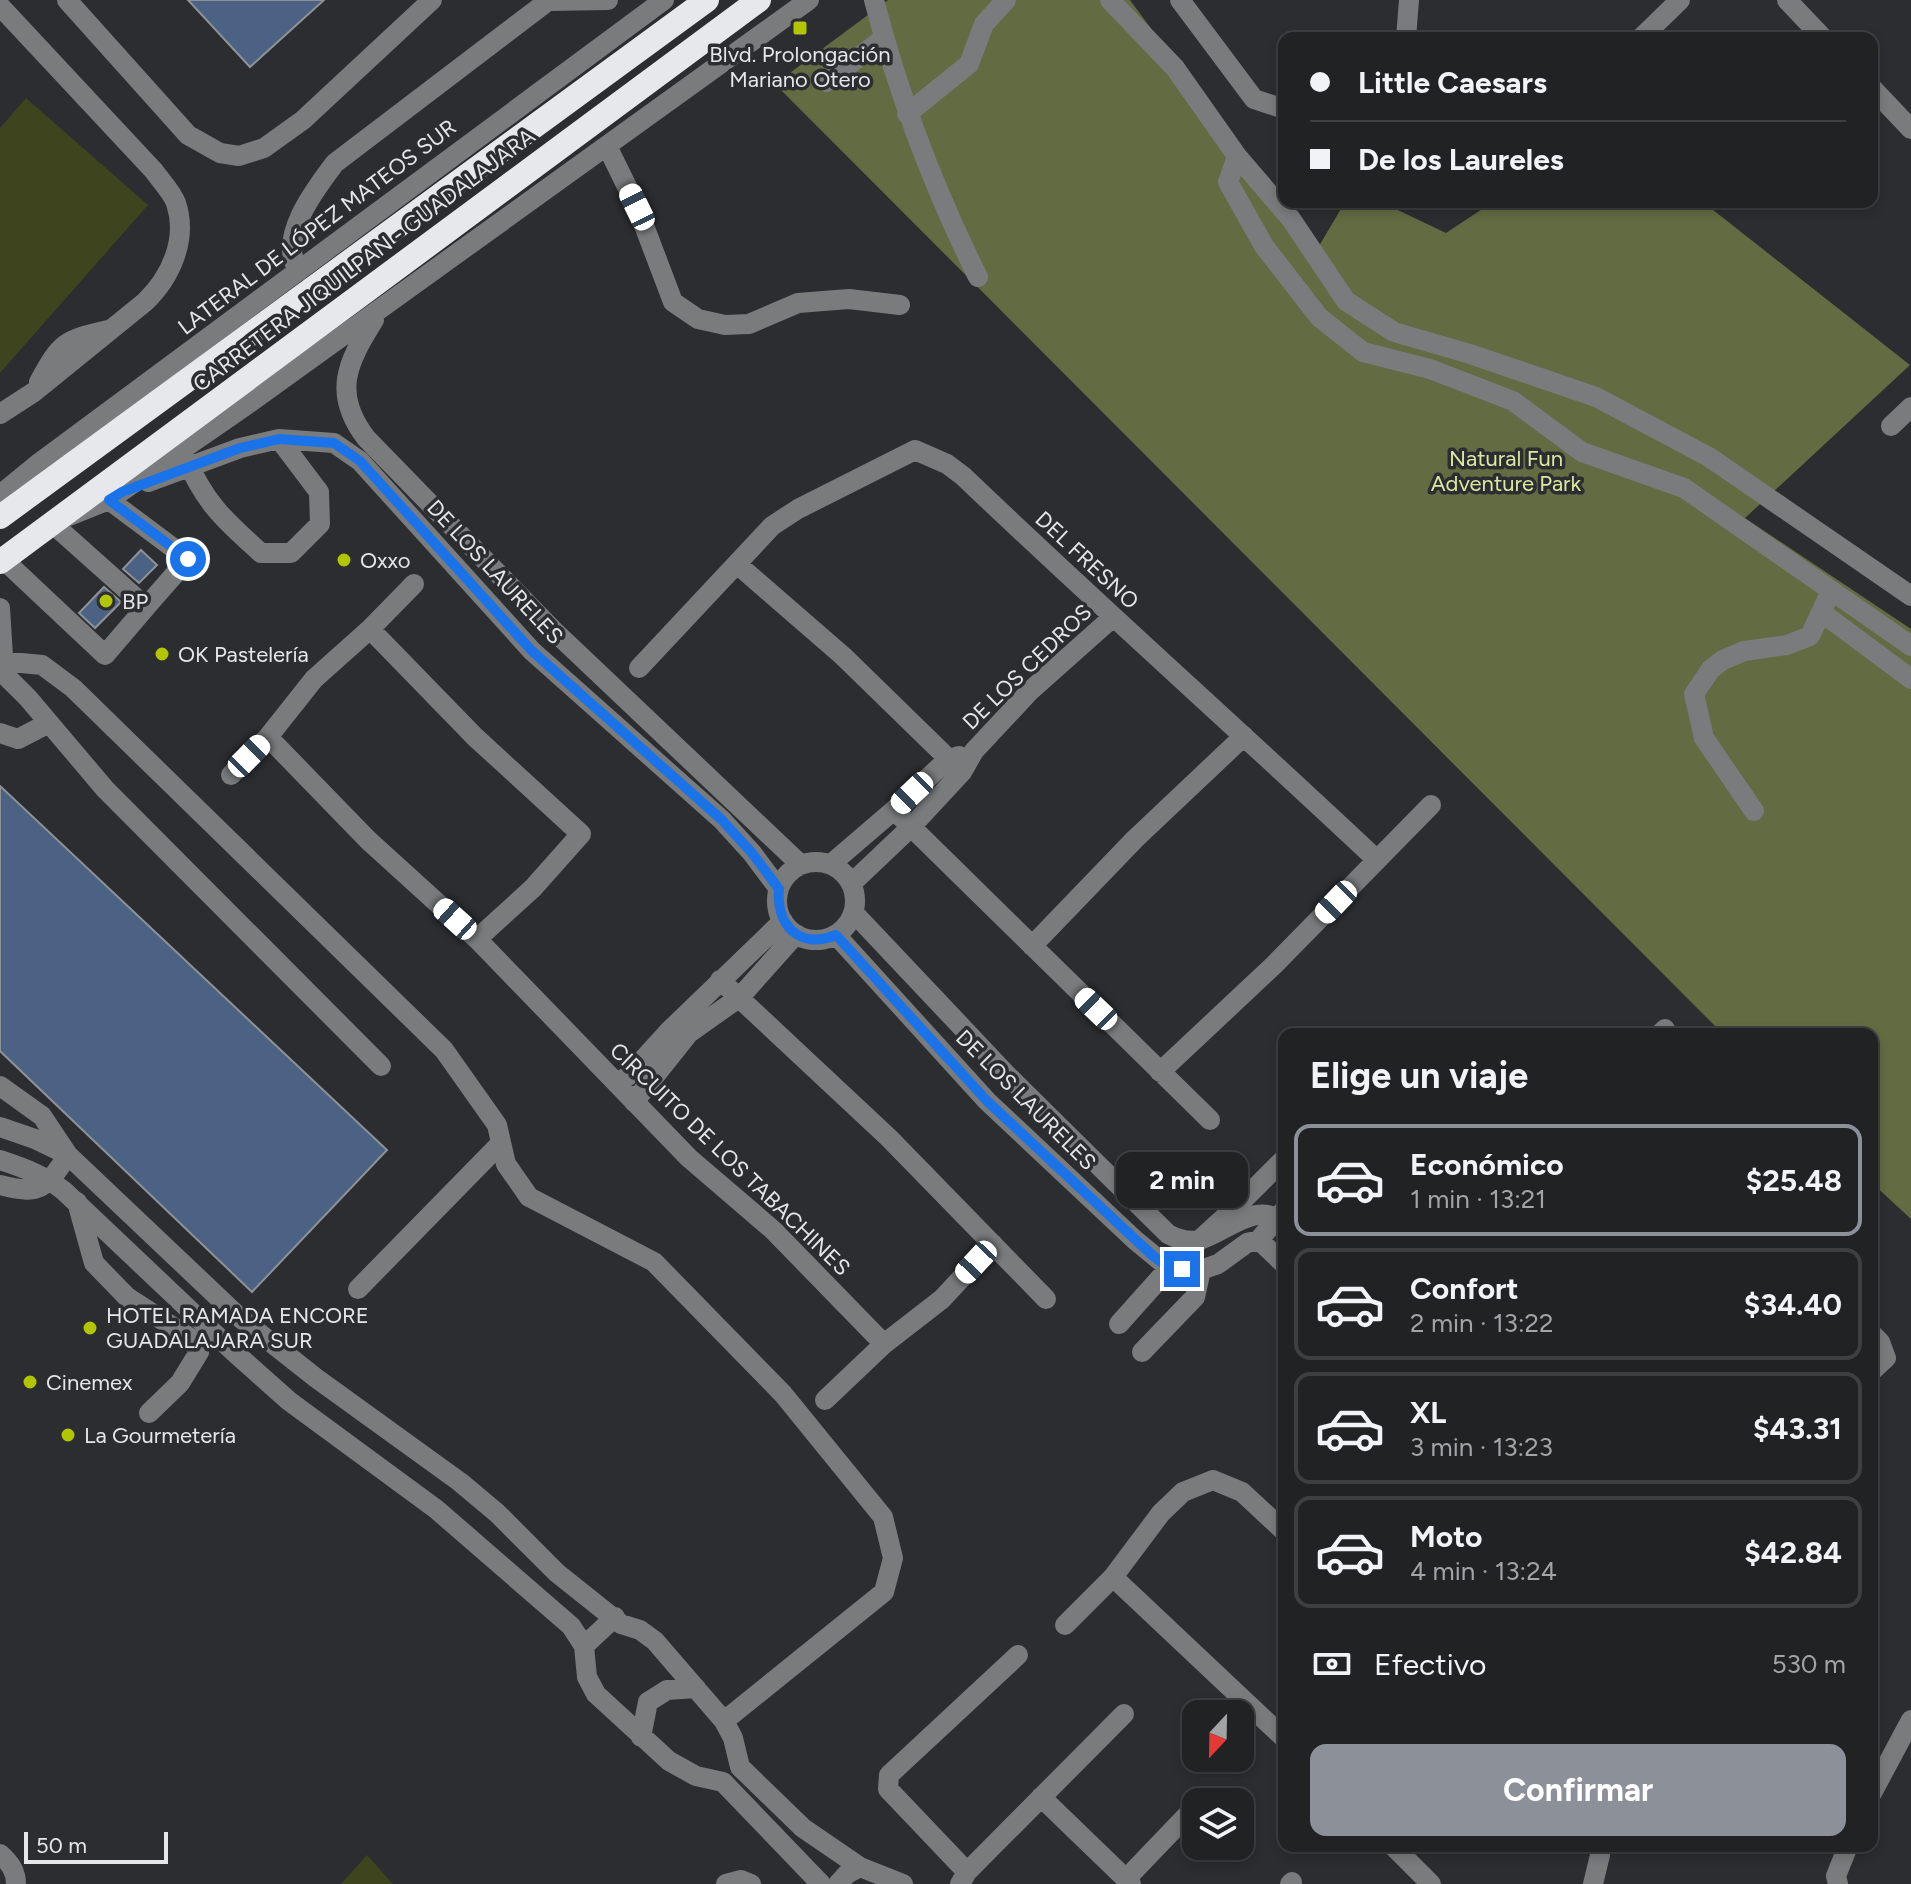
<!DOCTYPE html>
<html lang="es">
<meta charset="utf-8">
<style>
:root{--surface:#202224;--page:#2d2f31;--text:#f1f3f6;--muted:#a2a4a6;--line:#3d3f41;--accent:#8c9099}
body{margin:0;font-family:Figtree,sans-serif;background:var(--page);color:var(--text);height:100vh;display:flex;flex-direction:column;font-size:30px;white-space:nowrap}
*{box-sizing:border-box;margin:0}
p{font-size:26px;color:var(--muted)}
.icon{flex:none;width:44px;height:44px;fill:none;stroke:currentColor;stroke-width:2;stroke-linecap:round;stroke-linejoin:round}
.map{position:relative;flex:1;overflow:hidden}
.details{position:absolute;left:1278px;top:1028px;width:600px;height:824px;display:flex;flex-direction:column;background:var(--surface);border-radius:16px;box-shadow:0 4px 12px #0003,0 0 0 2px var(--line)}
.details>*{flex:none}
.guide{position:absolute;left:1278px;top:32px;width:600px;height:176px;border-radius:16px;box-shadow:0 4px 12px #0003,0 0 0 2px var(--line);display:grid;align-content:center;height:176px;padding:0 32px;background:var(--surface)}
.needle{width:52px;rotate:202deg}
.controls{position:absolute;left:1182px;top:1700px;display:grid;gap:16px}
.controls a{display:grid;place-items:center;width:72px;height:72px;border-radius:16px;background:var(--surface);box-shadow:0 4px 12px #0003,0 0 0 2px var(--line);font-size:40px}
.scale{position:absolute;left:24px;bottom:20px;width:144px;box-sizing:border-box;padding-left:8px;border:4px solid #e5e6e8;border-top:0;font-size:22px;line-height:28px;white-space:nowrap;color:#e5e6e8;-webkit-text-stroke:6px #2b2d30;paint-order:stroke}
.end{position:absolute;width:36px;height:36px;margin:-18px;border:10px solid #1a73e8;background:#fff;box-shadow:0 0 0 4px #fff}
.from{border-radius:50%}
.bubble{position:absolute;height:56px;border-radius:16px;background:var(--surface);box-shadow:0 4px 12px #0003,0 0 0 2px var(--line);font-size:26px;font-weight:700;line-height:56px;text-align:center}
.car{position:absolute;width:24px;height:48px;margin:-24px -12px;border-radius:10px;box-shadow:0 0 6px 2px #0007;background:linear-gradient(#fff 24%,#345 0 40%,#fff 0 76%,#345 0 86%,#fff 0)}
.guide b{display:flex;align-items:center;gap:28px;height:76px;font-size:30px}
.guide b+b{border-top:2px solid var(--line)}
.guide i{width:20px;height:20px;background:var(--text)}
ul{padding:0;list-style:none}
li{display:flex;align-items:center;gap:24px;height:112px;margin:0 16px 12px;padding:0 16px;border:4px solid var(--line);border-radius:16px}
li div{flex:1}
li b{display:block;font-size:30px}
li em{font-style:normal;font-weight:700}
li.current{border-color:var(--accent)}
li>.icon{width:72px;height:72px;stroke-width:1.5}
h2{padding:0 32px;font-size:36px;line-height:96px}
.pay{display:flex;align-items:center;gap:20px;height:88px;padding:0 32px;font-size:30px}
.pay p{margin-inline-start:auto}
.button{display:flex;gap:16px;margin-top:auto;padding:16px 32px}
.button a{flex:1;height:92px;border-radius:16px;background:var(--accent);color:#fff;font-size:32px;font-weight:700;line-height:92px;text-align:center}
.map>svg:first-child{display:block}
.green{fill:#3e441d}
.forest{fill:#636b42}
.building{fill:#4b6284;stroke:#8f9295;stroke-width:2}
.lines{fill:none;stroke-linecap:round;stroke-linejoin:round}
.minor{stroke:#7a7b7c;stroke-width:20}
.highway{stroke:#e6e8ec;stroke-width:24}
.route{stroke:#1a73e8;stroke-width:10}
.poi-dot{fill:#b1c500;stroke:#2b2d30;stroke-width:3}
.labels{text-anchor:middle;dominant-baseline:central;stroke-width:7;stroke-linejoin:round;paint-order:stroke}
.poi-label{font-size:22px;fill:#e5e6e8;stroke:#2b2d30;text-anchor:start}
.street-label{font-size:22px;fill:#e5e6e8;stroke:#2b2d30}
.park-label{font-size:22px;fill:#dbe8a2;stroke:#2b2d30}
</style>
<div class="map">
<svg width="1911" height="1884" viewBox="0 0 1911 1884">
<rect width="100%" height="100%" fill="#2b2d30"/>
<path class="green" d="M26,98L148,205L0,373V128Z
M367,1855L393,1884H341Z"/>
<path class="forest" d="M888,0H1130L1228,133L1309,263L1345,202H1381L1446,233L1493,202H1703L1910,365L1745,518L1911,629V1219L1872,1183V1034H1723L775,84Z"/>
<path class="building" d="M188,0H324L250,67Z
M141,550L157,565L139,583L123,569Z
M104,587L121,602L95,628L79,613Z
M0,786L387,1150L252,1292L0,1051Z"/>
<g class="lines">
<path class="minor" d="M67,0L188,135L220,153L239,156L264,148L303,120L432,0
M874,0C899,96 934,189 978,277
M1110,0L1175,68L1237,156L1291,219L1346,301L1394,332L1470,354L1596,397L1709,457L1911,596
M1180,0L1254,99L1284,109
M1787,0L1823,38
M0,6L154,171C161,181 172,192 176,203C188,239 171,277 145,302L34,392L0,414
M1406,38L1409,0
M1641,38L1680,0
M826,82L884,38
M1872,88L1911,129
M907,114L969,64L984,24L1006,0
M607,146L637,207L673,302L698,319L725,325L749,324L798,303L849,299L900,305
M1237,156L1228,182L1264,246L1319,317L1363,352L1430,369L1513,401L1582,452L1684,488L1911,646
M299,271C276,239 316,188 335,163L548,1L608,0
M374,320C347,363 332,393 366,438L553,630L801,865
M39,382C61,342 64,340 108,330
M1891,426L1911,407
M185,456C204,502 224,520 261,553H291L320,524L319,492L279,439
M148,482L240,448L279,439L334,443L360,461L532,651L722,820L752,853L779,889
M0,495L39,463L664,0
M109,500L188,559L146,607
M69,516L109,500L248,404L809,0
M4,560L105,655L146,607L53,524
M737,564L843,656L962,772
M0,608L4,672
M1821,612L1911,679
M370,629L475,737L581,834L533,888L477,939
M0,661L42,665L73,688L444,1050L497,1125L506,1164L529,1197L654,1262L783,1394L883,1517L893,1558L884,1592L724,1721
M639,668L772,526L798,509L915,450L947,464L963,476C1099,606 1240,731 1377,860
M0,670L28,698L105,789L381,1066
M0,733L18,739L49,723
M268,737L368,840L477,939L689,1158L773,1230L884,1344
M231,775L268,737L314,679L370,629L414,584
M894,810L1210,1120
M1754,811L1704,738L1694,694L1711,669L1723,660L1744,651L1787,645L1810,636L1831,591
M777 901a39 39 0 1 1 78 0a39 39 0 1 1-78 0Z
M831,864L894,810L947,760L959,756
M852,883L911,827L962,772L974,751L1030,691L1112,618
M854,913L1008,1076L1168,1234C1177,1239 1189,1242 1199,1240C1225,1233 1258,1198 1284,1224
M836,935L987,1101L1135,1240L1169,1268L1201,1270L1218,1264L1247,1243L1259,1240L1284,1210
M1032,946L1135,839L1244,736
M720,980L889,1138L1046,1299
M1660,1034L1665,1029
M1160,1072L1274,965L1431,805
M617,1084L629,1075L669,1031L783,921
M0,1086L42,1116L68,1155C46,1188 40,1196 0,1185
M634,1102L689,1033L740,997L796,934
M0,1127L35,1139L68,1155L239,1317L316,1378L460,1482L497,1513L557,1573L621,1624L640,1630L655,1641L724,1721L733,1738L740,1767L803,1828L860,1867L903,1884
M0,1160C24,1168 44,1175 64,1191L234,1352L289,1401L436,1509L571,1626L584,1646L587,1677L596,1694L669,1761L696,1776L723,1782L821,1884
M77,1202L94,1263L127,1297L190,1338L199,1352L180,1383L149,1413
M1259,1240L1284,1264
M358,1289L501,1143
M1119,1324L1169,1268L1238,1205L1284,1159
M1872,1334L1880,1342L1886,1358L1872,1371
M1142,1352L1195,1297L1201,1270
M825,1400L884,1344L942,1299L993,1244
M1113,1577L1284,1738
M1065,1625L1113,1577L1161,1513L1183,1492L1213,1480L1242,1492L1284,1531
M584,1646L615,1617
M641,1737L648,1702L667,1690L696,1688
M1872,1793L1911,1720
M1041,1797L1131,1884
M1393,1846L1431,1884
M0,1854C10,1863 16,1871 16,1884
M967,1872L888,1789L889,1775L1018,1655
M1126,1879L1196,1806
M726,1884L741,1880L751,1884
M838,1884L847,1874L860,1867
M960,1884L967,1872L1124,1714
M1290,1884L1292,1882
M1593,1884L1600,1855V1846
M1838,1884L1836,1876L1848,1846"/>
<path class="highway" d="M0,517L707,0
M0,562L759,0"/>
</g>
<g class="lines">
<path class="route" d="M188,559L109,500L122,492L240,448L279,439L334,443L360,461L532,651L722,820L752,853L779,889C776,925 799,950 836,935L987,1101L1152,1255L1169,1268L1182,1269"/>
</g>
<g class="poi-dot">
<rect x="792" y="20" width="16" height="16" rx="4"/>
<circle cx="344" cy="560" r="8"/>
<circle cx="106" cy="601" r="8"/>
<circle cx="162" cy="654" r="8"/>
<circle cx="90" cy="1328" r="8"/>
<circle cx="30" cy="1382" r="8"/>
<circle cx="68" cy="1435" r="8"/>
</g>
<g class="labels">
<g class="poi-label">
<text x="800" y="54" text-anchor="middle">Blvd. Prolongación<tspan x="800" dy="25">Mariano Otero</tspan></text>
<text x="360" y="560">Oxxo</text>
<text x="122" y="601">BP</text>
<text x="178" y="654">OK Pastelería</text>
<text x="106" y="1315">HOTEL RAMADA ENCORE<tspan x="106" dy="25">GUADALAJARA SUR</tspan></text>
<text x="46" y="1382">Cinemex</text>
<text x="84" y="1435">La Gourmetería</text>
</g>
<g class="street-label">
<text transform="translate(317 227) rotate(-37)">LATERAL DE LÓPEZ MATEOS SUR</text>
<text transform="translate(364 260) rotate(-37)">CARRETERA JIQUILPAN - GUADALAJARA</text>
<text transform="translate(1087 560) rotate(43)">DEL FRESNO</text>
<text transform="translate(495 572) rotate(47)">DE LOS LAURELES</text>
<text transform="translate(1027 667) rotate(-44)">DE LOS CEDROS</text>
<text transform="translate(1026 1100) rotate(45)">DE LOS LAURELES</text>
<text transform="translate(730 1159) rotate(44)">CIRCUITO DE LOS TABACHINES</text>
</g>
<g class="park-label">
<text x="1506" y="458">Natural Fun<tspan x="1506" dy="25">Adventure Park</tspan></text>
</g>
</g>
</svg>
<div class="controls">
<a><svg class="needle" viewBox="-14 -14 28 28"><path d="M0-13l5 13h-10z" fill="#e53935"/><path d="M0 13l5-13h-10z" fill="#a2a4a6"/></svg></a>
<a><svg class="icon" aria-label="layers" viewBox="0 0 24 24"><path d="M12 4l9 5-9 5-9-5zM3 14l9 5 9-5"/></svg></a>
</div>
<div class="scale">50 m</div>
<i class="end from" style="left:188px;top:559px"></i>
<i class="end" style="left:1182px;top:1269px"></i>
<div class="bubble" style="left:1116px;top:1152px;width:132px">2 min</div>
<i class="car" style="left:637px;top:207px;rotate:334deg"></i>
<i class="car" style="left:249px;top:756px;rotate:45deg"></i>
<i class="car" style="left:912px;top:793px;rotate:226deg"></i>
<i class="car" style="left:1336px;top:902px;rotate:224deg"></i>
<i class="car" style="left:455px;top:919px;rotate:312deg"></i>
<i class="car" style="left:1096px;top:1009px;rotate:314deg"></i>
<i class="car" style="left:976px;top:1262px;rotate:223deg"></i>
<div class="guide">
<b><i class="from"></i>Little Caesars</b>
<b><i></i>De los Laureles</b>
</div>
<section class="details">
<h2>Elige un viaje</h2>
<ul>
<li class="current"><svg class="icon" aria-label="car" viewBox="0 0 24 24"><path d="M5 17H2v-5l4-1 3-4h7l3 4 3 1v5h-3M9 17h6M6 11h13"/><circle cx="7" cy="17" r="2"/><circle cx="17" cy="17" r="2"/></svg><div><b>Económico</b><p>1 min · 13:21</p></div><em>$25.48</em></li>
<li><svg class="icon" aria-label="car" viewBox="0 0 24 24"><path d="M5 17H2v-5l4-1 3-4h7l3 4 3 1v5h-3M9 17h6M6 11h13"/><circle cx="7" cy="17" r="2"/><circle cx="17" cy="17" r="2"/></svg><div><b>Confort</b><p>2 min · 13:22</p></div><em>$34.40</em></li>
<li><svg class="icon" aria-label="car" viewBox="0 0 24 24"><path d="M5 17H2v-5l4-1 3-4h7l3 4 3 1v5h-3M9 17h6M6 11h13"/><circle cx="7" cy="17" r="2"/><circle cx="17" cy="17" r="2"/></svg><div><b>XL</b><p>3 min · 13:23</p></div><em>$43.31</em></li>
<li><svg class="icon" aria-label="car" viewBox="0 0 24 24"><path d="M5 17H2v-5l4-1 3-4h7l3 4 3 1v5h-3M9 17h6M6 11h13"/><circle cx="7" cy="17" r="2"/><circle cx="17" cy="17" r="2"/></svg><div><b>Moto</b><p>4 min · 13:24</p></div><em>$42.84</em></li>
</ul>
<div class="pay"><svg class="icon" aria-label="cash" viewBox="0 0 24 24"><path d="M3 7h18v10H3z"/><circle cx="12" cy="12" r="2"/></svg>Efectivo<p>530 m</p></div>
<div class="button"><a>Confirmar</a></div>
</section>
</div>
